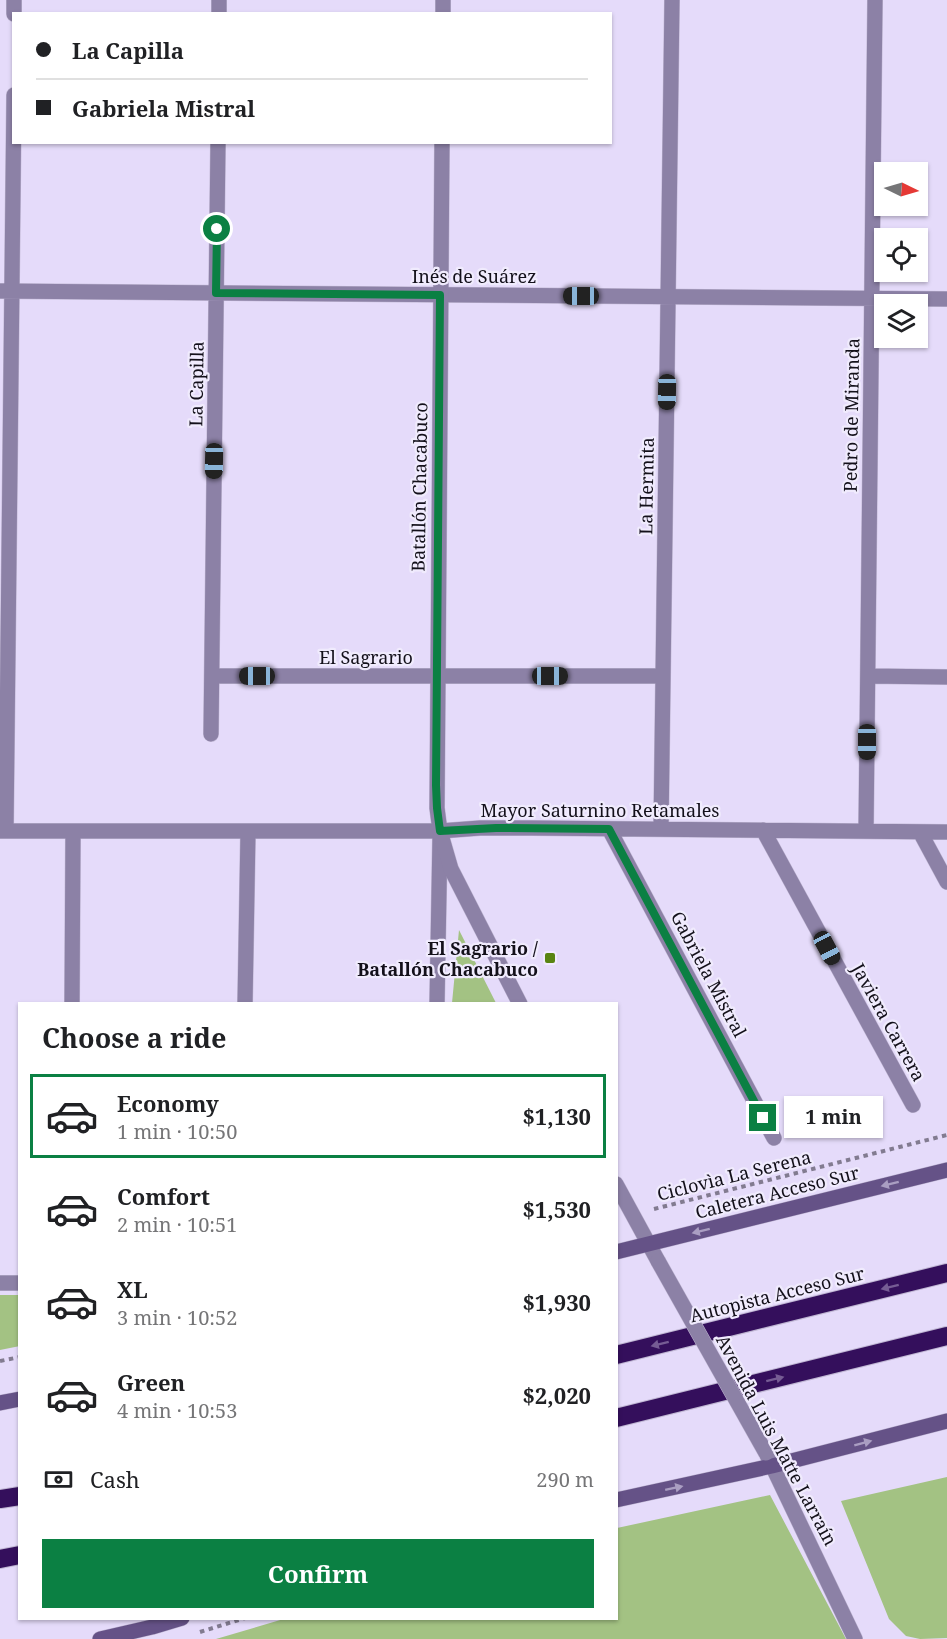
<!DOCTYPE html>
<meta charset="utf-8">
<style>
:root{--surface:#fff;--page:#f6f6f6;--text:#202124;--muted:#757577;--line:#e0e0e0;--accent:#0b8043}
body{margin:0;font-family:"Noto Serif",serif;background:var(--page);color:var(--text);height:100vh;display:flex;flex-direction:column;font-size:22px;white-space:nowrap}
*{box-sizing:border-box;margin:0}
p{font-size:20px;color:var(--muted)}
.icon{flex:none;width:33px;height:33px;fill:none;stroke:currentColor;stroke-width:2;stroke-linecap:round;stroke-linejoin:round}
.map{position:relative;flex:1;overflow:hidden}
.side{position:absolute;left:18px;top:1002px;width:600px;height:618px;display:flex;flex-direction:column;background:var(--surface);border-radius:0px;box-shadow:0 2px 4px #0004}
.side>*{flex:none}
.hud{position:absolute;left:12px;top:12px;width:600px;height:132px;border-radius:0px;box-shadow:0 2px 4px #0004;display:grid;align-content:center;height:132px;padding:0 24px;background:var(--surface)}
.needle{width:39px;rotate:95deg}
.fabs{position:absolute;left:874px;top:162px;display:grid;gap:12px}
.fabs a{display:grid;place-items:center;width:54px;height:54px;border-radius:0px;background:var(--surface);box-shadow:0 2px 4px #0004;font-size:30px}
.end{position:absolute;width:27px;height:27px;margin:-14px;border:8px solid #0b8043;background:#fff;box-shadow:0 0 0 3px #fff}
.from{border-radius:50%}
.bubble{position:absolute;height:42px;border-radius:0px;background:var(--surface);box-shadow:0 2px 4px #0004;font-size:20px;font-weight:700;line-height:42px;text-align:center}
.car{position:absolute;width:18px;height:36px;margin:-18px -9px;border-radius:8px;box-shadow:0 0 4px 2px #0007;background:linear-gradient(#222 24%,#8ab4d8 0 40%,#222 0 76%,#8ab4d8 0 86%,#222 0)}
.hud b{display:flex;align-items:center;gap:21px;height:57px;font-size:22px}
.hud b+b{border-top:2px solid var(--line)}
.hud i{width:15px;height:15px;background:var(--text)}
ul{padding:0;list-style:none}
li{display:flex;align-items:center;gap:18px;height:84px;margin:0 12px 9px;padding:0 12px;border:3px solid transparent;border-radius:0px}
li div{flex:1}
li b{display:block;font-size:22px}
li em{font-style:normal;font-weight:700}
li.current{border-color:var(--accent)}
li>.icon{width:54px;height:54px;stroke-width:1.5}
h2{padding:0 24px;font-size:27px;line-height:72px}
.pay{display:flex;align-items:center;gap:15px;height:66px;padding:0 24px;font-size:22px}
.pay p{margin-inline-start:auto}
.primary-button{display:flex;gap:12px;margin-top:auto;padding:12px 24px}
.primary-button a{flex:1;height:69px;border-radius:0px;background:var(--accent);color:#fff;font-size:24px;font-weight:700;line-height:69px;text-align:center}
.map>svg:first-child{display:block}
.green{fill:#a3c283}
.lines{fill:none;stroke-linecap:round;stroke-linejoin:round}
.minor-casing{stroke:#bfb6d2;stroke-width:16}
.tertiary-casing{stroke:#bfb6d2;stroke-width:16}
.secondary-casing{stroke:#bfb6d2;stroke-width:16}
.motorway-casing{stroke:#bfb6d2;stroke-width:20}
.path{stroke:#827b90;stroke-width:4;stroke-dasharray:4.5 4.5;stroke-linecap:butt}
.minor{stroke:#8c81a6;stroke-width:15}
.tertiary{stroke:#8c81a6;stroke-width:15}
.secondary{stroke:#655287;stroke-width:15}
.motorway{stroke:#340f5c;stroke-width:18}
.tertiary-bridge-casing{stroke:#bfb6d2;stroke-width:16;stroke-linecap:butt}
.tertiary-bridge{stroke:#8c81a6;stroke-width:15}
.oneway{fill:#aa9ec2}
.oneway2{fill:#765c94}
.route{stroke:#0b8043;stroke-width:8}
.poi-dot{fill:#588411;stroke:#f0ebfd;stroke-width:2}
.labels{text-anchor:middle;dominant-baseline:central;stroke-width:4.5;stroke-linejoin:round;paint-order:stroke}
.street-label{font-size:18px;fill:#13101a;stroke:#f0ebfd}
.poi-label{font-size:18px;font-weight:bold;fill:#13101a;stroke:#f0ebfd;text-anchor:end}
</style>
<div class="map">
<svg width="947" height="1639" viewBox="0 0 947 1639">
<rect width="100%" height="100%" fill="#e5dbfa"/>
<path class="green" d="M459,930L496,1003H452Z
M0,1295H19L20,1346L0,1350Z
M947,1477V1638L920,1639L906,1636L889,1619L841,1501Z
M770,1495L846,1639H216L287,1618H616L617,1528Z"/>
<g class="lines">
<defs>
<path id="minor" d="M14,14V0
M219,14V0
M0,291L947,299
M212,676H663
M868,676L947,677
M211,734L218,142
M609,829L774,1138
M661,829L672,0
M763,830L913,1105
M0,831H440L480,828H531L947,832
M6,831L14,95
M866,831L875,0
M920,832L947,882
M72,1004L73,831
M245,1004L248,832
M437,1004L440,836
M0,1283H20"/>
<path id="tertiary" d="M443,14V0
M442,142L437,808L440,831L451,869L520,1004
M616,1184L658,1261
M767,1455L855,1639"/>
<path id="secondary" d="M616,1252L947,1170
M0,1403L20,1399
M616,1500L772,1466L947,1421
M100,1639L152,1627L182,1618"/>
<path id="motorway" d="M616,1355L947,1273
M616,1418L947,1336
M0,1499L20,1496
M0,1559L20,1555"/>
</defs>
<use href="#minor" class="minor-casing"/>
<use href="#tertiary" class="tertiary-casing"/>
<use href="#secondary" class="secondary-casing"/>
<use href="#motorway" class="motorway-casing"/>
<path class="path" d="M654,1209L947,1135
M0,1361L20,1357
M200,1632L245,1618"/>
<use href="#minor" class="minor"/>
<use href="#tertiary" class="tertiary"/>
<use href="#secondary" class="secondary"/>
<use href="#motorway" class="motorway"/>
<defs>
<path id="tertiary-bridge" d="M658,1261L766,1453"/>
</defs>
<use href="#tertiary-bridge" class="tertiary-bridge-casing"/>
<use href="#tertiary-bridge" class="tertiary-bridge"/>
</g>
<defs><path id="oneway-solid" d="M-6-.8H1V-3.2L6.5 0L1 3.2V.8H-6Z" transform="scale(1.5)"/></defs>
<g class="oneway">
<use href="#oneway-solid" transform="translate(890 1184) rotate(166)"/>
<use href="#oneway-solid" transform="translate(701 1231) rotate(166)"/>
<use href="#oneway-solid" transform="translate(863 1443) rotate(-15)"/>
<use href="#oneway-solid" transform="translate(674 1488) rotate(-12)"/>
</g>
<g class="oneway2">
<use href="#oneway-solid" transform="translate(890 1287) rotate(166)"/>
<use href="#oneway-solid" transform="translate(660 1344) rotate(166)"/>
<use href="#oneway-solid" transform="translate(775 1379) rotate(-14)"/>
</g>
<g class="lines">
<path class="route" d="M217,229L216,293L440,295L436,785L437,808L440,831L496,828L609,829L763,1118"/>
</g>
<rect class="poi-dot" x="544" y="952" width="12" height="12" rx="3"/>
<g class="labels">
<g class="street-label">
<text x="474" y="276">Inés de Suárez</text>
<text transform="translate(196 384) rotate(-89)">La Capilla</text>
<text transform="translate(851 415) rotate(-89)">Pedro de Miranda</text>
<text transform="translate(646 486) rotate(-89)">La Hermita</text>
<text transform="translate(419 487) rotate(-89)">Batallón Chacabuco</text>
<text x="366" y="657">El Sagrario</text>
<text x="600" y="810">Mayor Saturnino Retamales</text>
<text transform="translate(709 974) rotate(62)">Gabriela Mistral</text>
<text transform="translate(889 1022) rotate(61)">Javiera Carrera</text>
<text transform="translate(734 1175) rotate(-14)">Ciclovìa La Serena</text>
<text transform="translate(777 1192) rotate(-14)">Caletera Acceso Sur</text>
<text transform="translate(777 1294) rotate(-14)">Autopista Acceso Sur</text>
<text transform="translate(777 1440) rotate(62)">Avenida Luis Matte Larraín</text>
</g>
<g class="poi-label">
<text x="538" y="948">El Sagrario /<tspan x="538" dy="21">Batallón Chacabuco</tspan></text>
</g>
</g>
</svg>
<div class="fabs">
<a><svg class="needle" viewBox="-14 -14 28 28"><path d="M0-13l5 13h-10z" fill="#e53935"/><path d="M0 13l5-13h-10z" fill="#757577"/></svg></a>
<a><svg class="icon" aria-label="locate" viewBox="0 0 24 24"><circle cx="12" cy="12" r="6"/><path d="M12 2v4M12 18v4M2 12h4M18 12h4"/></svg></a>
<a><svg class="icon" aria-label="layers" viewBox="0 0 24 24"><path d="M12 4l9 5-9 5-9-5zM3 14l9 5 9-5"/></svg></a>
</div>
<i class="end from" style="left:217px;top:229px"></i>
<i class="end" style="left:763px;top:1118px"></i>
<div class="bubble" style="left:784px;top:1096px;width:99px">1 min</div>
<i class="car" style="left:581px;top:296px;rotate:270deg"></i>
<i class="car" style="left:667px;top:392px;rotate:181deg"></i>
<i class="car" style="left:214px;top:461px;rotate:181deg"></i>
<i class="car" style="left:257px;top:676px;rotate:270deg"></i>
<i class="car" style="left:550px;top:676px;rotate:90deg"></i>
<i class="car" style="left:867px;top:742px;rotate:180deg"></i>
<i class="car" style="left:827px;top:948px;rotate:152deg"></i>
<div class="hud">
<b><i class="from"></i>La Capilla</b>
<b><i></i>Gabriela Mistral</b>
</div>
<section class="side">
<h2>Choose a ride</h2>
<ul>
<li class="current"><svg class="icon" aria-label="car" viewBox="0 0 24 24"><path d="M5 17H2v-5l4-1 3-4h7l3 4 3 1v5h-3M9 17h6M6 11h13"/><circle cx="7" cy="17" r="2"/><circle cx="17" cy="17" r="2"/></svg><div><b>Economy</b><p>1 min · 10:50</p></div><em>$1,130</em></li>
<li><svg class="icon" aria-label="car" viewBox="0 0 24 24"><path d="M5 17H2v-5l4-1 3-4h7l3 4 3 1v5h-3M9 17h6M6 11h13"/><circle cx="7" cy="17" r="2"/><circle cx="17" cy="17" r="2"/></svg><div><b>Comfort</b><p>2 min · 10:51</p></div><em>$1,530</em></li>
<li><svg class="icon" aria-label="car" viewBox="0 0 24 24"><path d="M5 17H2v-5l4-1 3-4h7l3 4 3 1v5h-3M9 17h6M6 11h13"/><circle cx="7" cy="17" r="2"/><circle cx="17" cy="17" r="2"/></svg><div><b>XL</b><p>3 min · 10:52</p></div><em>$1,930</em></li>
<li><svg class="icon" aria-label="car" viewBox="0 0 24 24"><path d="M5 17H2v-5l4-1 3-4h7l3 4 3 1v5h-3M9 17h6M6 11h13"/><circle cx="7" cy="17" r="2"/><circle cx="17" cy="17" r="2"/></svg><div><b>Green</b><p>4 min · 10:53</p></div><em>$2,020</em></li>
</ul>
<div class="pay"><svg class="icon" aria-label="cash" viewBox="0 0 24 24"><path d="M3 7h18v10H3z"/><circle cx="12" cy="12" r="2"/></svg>Cash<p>290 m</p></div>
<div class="primary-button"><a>Confirm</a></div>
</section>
</div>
